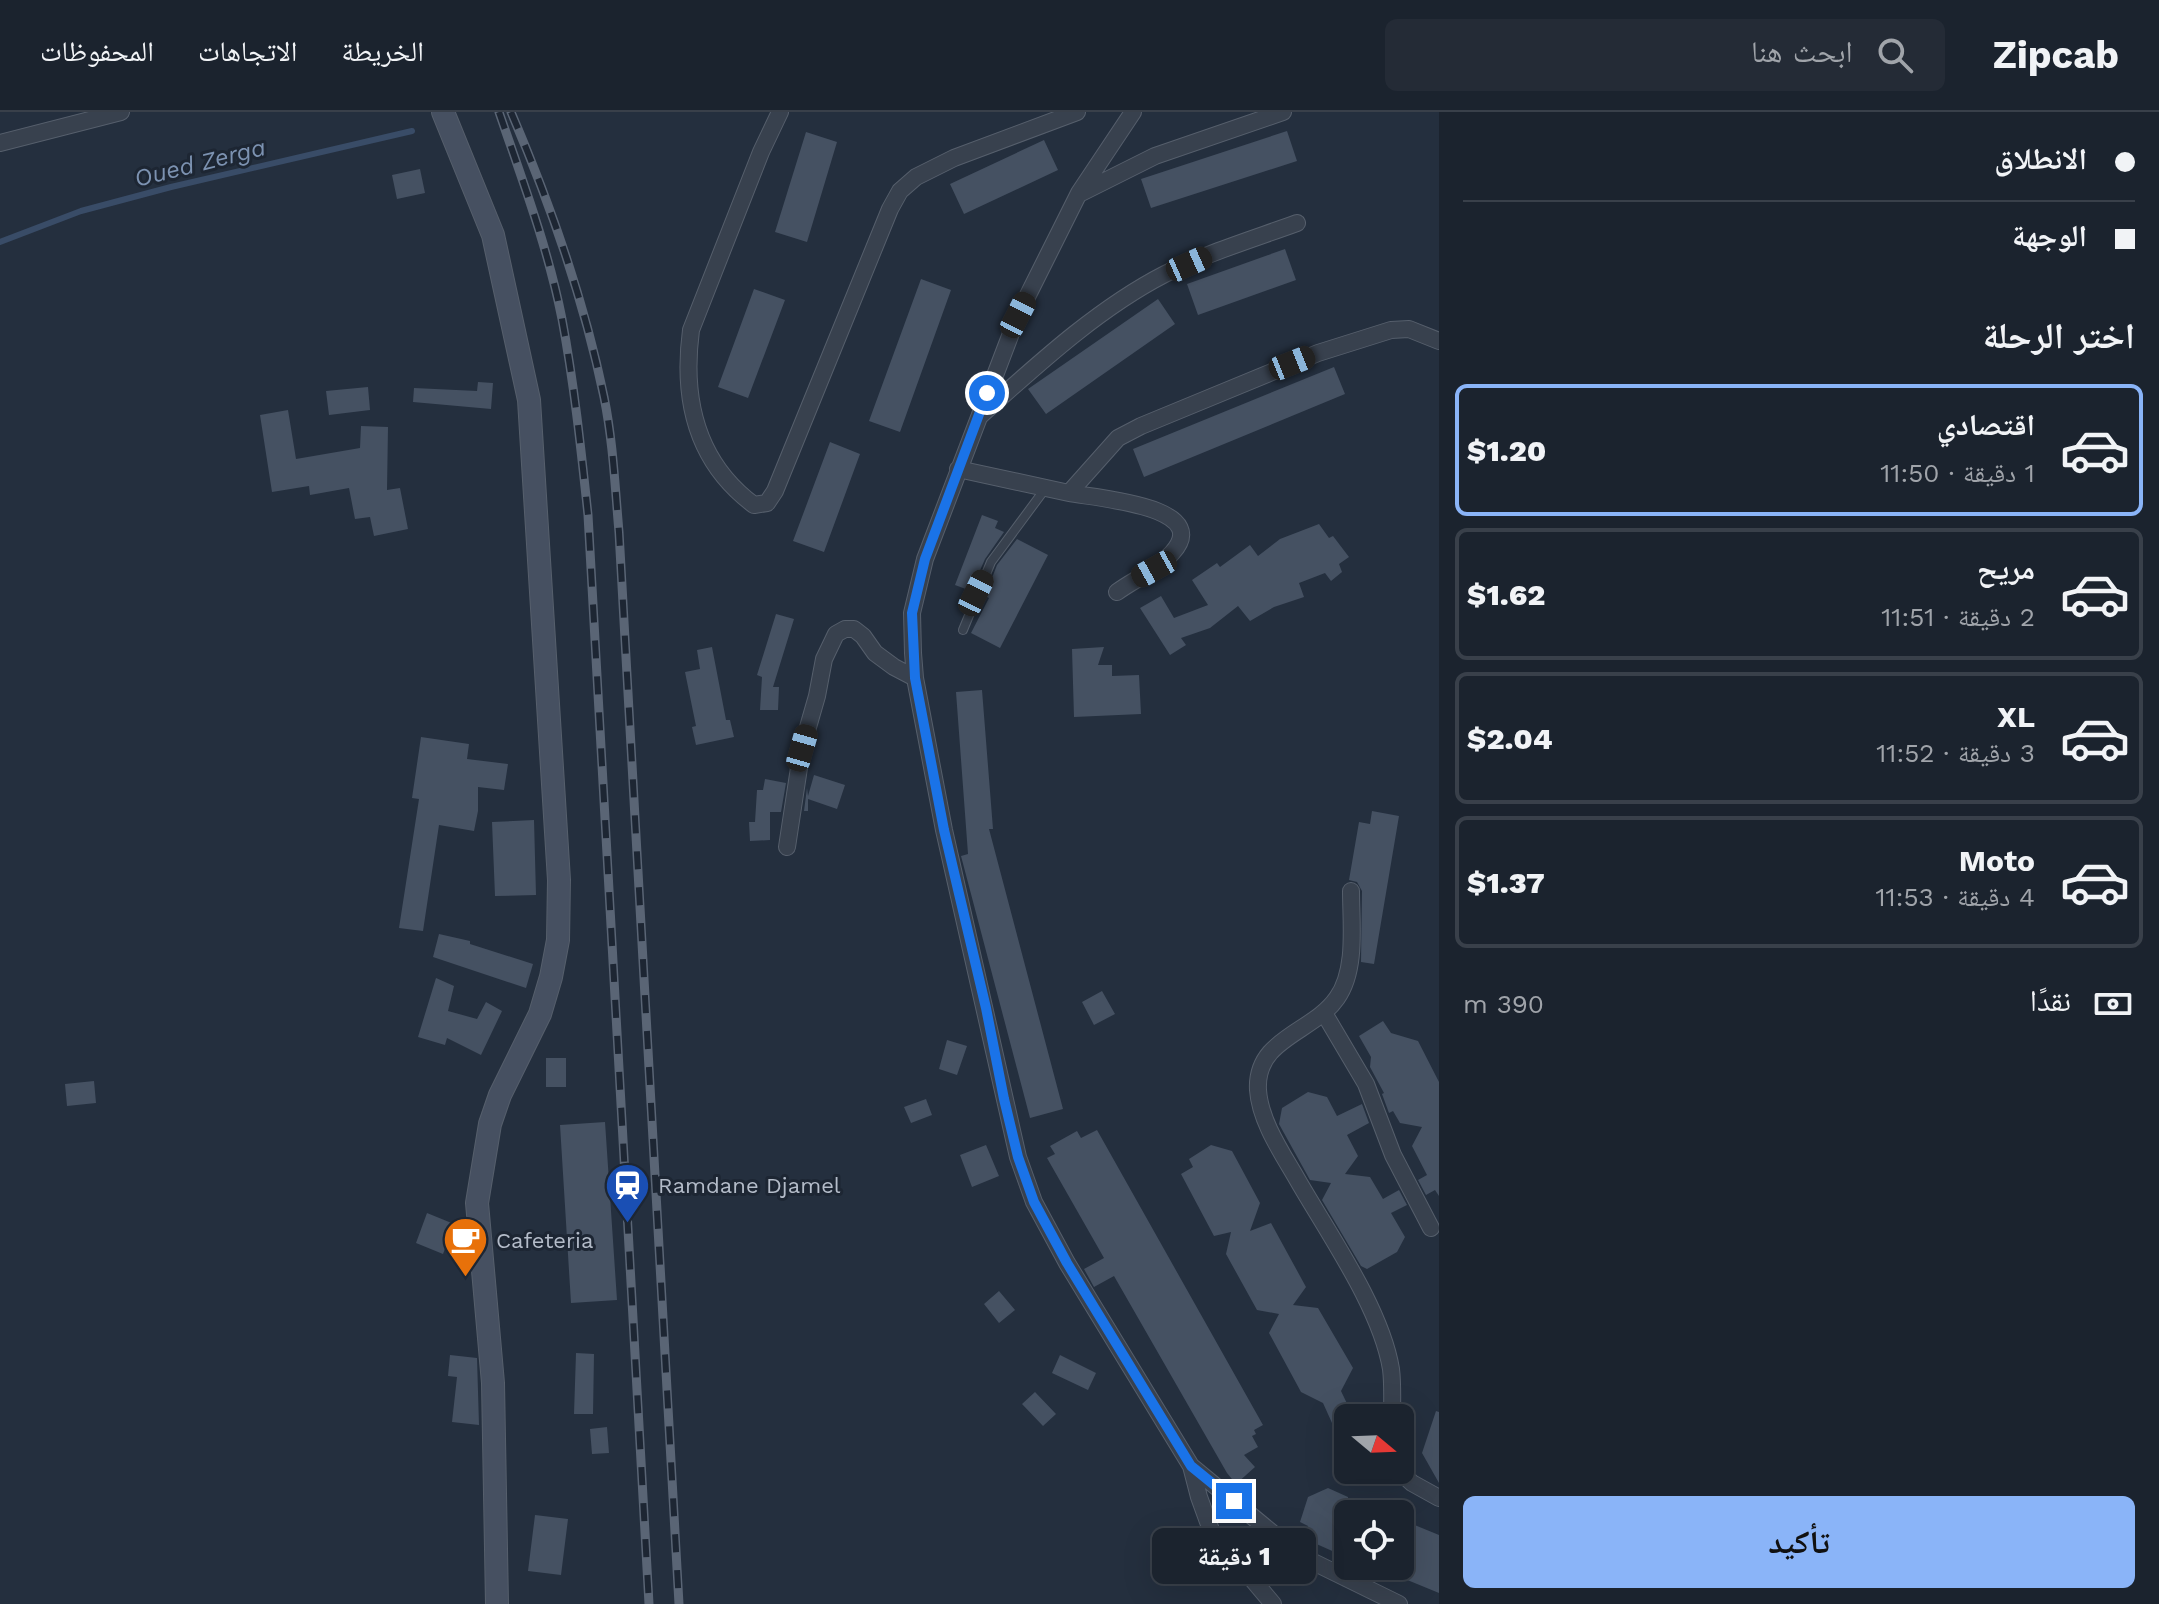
<!DOCTYPE html>
<html lang="ar">
<meta charset="utf-8">
<style>
:root{--surface:#1b232e;--page:#242b36;--text:#f1f3f6;--muted:#a0a4aa;--line:#39404a;--accent:#8ab4f8}
body{margin:0;font-family:"Work Sans","Noto Naskh Arabic",sans-serif;background:var(--page);color:var(--text);direction:rtl;height:100vh;display:flex;flex-direction:column;font-size:30px;white-space:nowrap}
*{box-sizing:border-box;margin:0}
p{font-size:26px;color:var(--muted)}
.icon{flex:none;width:44px;height:44px;fill:none;stroke:currentColor;stroke-width:2;stroke-linecap:round;stroke-linejoin:round}
.map{position:relative;flex:1;overflow:hidden;direction:ltr}
.sheet{display:flex;flex-direction:column;background:var(--surface);width:720px}
.sheet>*{flex:none}
.top-card{display:grid;align-content:center;height:176px;padding:0 24px;background:var(--surface)}
.needle{width:52px;rotate:109deg}
.tools{position:absolute;left:1334px;top:1292px;display:grid;gap:16px}
.tools a{display:grid;place-items:center;width:80px;height:80px;border-radius:12px;background:var(--surface);box-shadow:0 8px 32px #0002,0 0 0 2px var(--line);font-size:40px}
.end{position:absolute;width:36px;height:36px;margin:-18px;border:10px solid #1a73e8;background:#fff;box-shadow:0 0 0 4px #fff}
.from{border-radius:50%}
.bubble{position:absolute;height:56px;border-radius:12px;background:var(--surface);box-shadow:0 8px 32px #0002,0 0 0 2px var(--line);font-size:26px;font-weight:800;line-height:56px;text-align:center;direction:rtl}
.car{position:absolute;width:24px;height:48px;margin:-24px -12px;border-radius:10px;box-shadow:0 0 6px 2px #0007;background:linear-gradient(#222 24%,#8ab4d8 0 40%,#222 0 76%,#8ab4d8 0 86%,#222 0)}
.top-card b{display:flex;align-items:center;gap:28px;height:76px;font-size:30px}
.top-card b+b{border-top:2px solid var(--line)}
.top-card i{width:20px;height:20px;background:var(--text)}
ul{padding:0;list-style:none}
li{display:flex;align-items:center;gap:24px;height:132px;margin:0 16px 12px;padding:0 8px;border:4px solid var(--line);border-radius:12px}
li div{flex:1}
li b{display:block;font-size:30px}
li em{font-style:normal;font-weight:800}
li.selected{border-color:var(--accent)}
li>.icon{width:72px;height:72px;stroke-width:1.5}
h2{padding:0 24px;font-size:36px;line-height:96px}
.pay{display:flex;align-items:center;gap:20px;height:88px;padding:0 24px;font-size:30px}
.pay p{margin-inline-start:auto}
.primary-button{display:flex;gap:16px;margin-top:auto;padding:16px 24px}
.primary-button a{flex:1;height:92px;border-radius:12px;background:var(--accent);color:#111;font-size:32px;font-weight:800;line-height:92px;text-align:center}
header{display:flex;align-items:center;gap:48px;box-sizing:border-box;height:112px;padding:0 40px;background:var(--surface);border-bottom:2px solid var(--line)}
header strong{font-size:38px}
nav{display:flex;gap:44px;margin-inline-start:auto;font-size:28px}
.search{width:560px;height:72px;background:var(--page);display:flex;align-items:center;gap:20px;box-sizing:border-box;padding:0 28px;border-radius:12px;color:var(--muted);font-size:30px}
main{display:flex;flex:1;min-height:0}
.map>svg:first-child{display:block}
.lines{fill:none;stroke-linecap:round;stroke-linejoin:round}
.stream{stroke:#394c67;stroke-width:6}
.building{fill:#455162}
.service-casing{stroke:#565f6c;stroke-width:10}
.minor-casing{stroke:#565f6c;stroke-width:18}
.secondary-casing{stroke:#565f6c;stroke-width:24}
.service{stroke:#38414e;stroke-width:8}
.minor{stroke:#38414e;stroke-width:16}
.secondary{stroke:#465061;stroke-width:22}
.rail-casing{stroke:#5a6575;stroke-width:9}
.rail{stroke:#1d2633;stroke-width:6;stroke-dasharray:18;stroke-linecap:butt}
.route{stroke:#1a73e8;stroke-width:10}
.labels{text-anchor:middle;dominant-baseline:central;stroke-width:6;stroke-linejoin:round;paint-order:stroke}
.poi-label{font-size:22px;fill:#b4bcc9;stroke:#1d2633;text-anchor:start}
.water-label{font-size:24px;font-style:italic;fill:#7c92b1;stroke:#1d2633}
</style>
<header>
<strong>Zipcab</strong>
<div class="search"><svg class="icon" aria-label="search" viewBox="0 0 24 24"><circle cx="10" cy="10" r="6"/><path d="M15 15l6 6"/></svg>ابحث هنا</div>
<nav><a>الخريطة</a><a>الاتجاهات</a><a>المحفوظات</a></nav>
</header>
<main>
<section class="sheet">
<div class="top-card">
<b><i class="from"></i>الانطلاق</b>
<b><i></i>الوجهة</b>
</div>
<h2>اختر الرحلة</h2>
<ul>
<li class="selected"><svg class="icon" aria-label="car" viewBox="0 0 24 24"><path d="M5 17H2v-5l4-1 3-4h7l3 4 3 1v5h-3M9 17h6M6 11h13"/><circle cx="7" cy="17" r="2"/><circle cx="17" cy="17" r="2"/></svg><div><b>اقتصادي</b><p>1 دقيقة · 11:50</p></div><em>$1.20</em></li>
<li><svg class="icon" aria-label="car" viewBox="0 0 24 24"><path d="M5 17H2v-5l4-1 3-4h7l3 4 3 1v5h-3M9 17h6M6 11h13"/><circle cx="7" cy="17" r="2"/><circle cx="17" cy="17" r="2"/></svg><div><b>مريح</b><p>2 دقيقة · 11:51</p></div><em>$1.62</em></li>
<li><svg class="icon" aria-label="car" viewBox="0 0 24 24"><path d="M5 17H2v-5l4-1 3-4h7l3 4 3 1v5h-3M9 17h6M6 11h13"/><circle cx="7" cy="17" r="2"/><circle cx="17" cy="17" r="2"/></svg><div><b>XL</b><p>3 دقيقة · 11:52</p></div><em>$2.04</em></li>
<li><svg class="icon" aria-label="car" viewBox="0 0 24 24"><path d="M5 17H2v-5l4-1 3-4h7l3 4 3 1v5h-3M9 17h6M6 11h13"/><circle cx="7" cy="17" r="2"/><circle cx="17" cy="17" r="2"/></svg><div><b>Moto</b><p>4 دقيقة · 11:53</p></div><em>$1.37</em></li>
</ul>
<div class="pay"><svg class="icon" aria-label="cash" viewBox="0 0 24 24"><path d="M3 7h18v10H3z"/><circle cx="12" cy="12" r="2"/></svg>نقدًا<p>390 m</p></div>
<div class="primary-button"><a>تأكيد</a></div>
</section>
<div class="map">
<svg width="1439" height="1492" viewBox="0 0 1439 1492">
<rect width="100%" height="100%" fill="#242f3e"/>
<g class="lines">
<path class="stream" d="M0,130L81,99L171,75L412,19"/>
</g>
<path class="building" d="M1287,19L1297,49L1151,96L1141,67Z
M806,20L837,30L807,130L775,120Z
M1044,28L1058,58L964,102L950,72Z
M420,57L425,81L397,87L392,63Z
M1285,137L1296,168L1198,203L1187,172Z
M921,167L951,178L900,320L869,309Z
M754,177L785,188L748,286L718,275Z
M1158,187L1175,212L1046,302L1028,277Z
M1334,255L1345,282L1144,365L1133,337Z
M478,270L493,271L491,297L413,290L414,276L477,279Z
M368,275L370,298L329,303L326,279Z
M288,298L296,347L360,336L361,314L388,315L387,378L400,376L408,417L374,424L370,405L355,407L349,376L310,383L309,374L272,380L260,303Z
M830,330L860,342L824,440L793,429Z
M982,403L998,409L995,416L1004,420L985,447L971,479L955,473Z
M1319,412L1329,426L1333,424L1349,445L1339,452L1342,460L1331,469L1325,461L1299,471L1304,485L1274,495L1250,509L1238,494L1210,516L1181,526L1186,533L1170,543L1140,496L1161,484L1174,506L1208,493L1192,468L1217,451L1220,455L1250,433L1258,444L1280,427Z
M1017,427L1048,443L1000,536L971,521L989,486L985,484L997,453Z
M776,502L794,507L773,575H779L778,598H760L762,565L757,563Z
M712,535L726,608H730L734,625L696,633L692,615L696,614L685,560L700,557L697,538Z
M1104,535L1098,553H1112V564L1139,563L1141,602L1074,605L1072,537Z
M982,578L993,717H989L1063,997L1030,1006L961,744L968,742L956,580Z
M421,625L469,632L467,647L508,652L504,678L478,675V699L474,719L439,713L423,819L399,816L419,687L412,686Z
M814,663L845,673L837,697L808,687V699H804L807,676L808,684Z
M765,667L786,671L781,700H770V728L750,729L749,710H755L757,678H763Z
M1372,699L1399,704L1374,852L1361,850L1362,779L1357,770L1349,768L1359,710L1370,712Z
M534,708L536,783L495,784L492,710Z
M439,822L470,829V832L533,852L526,876L433,845Z
M436,866L454,874L448,899L477,907L486,890L502,899L481,943L447,926L445,933L418,925Z
M1102,879L1115,902L1094,913L1082,890Z
M1383,909L1391,921L1418,929L1439,970V1084L1435,1078L1426,1083L1418,1068L1427,1063L1412,1034L1422,1015L1400,1011L1393,999L1389,1001L1382,982L1384,981L1370,955L1371,945L1359,924Z
M947,928L967,934L957,963L939,957Z
M546,946H566V975H546Z
M94,969L96,991L67,994L65,972Z
M1308,980L1327,985L1337,1004L1362,992L1369,1011L1347,1023L1358,1044L1345,1062L1370,1065L1383,1087L1399,1078L1407,1093L1391,1101L1405,1125L1397,1140L1367,1157L1361,1154L1322,1088L1331,1071L1310,1068L1279,1012L1282,996Z
M926,987L932,1003L911,1011L904,995Z
M605,1010L617,1188L571,1191L560,1013Z
M1097,1018L1263,1313L1254,1318L1256,1322L1252,1324L1258,1335L1244,1343L1255,1355L1236,1372L1227,1361L1114,1164L1094,1175L1084,1157L1104,1146L1047,1046L1055,1042L1050,1034L1077,1019L1081,1026Z
M986,1033L999,1064L972,1075L960,1043Z
M1211,1033L1232,1039L1260,1091L1250,1119L1271,1111L1306,1175L1293,1193L1318,1196L1353,1256L1341,1279L1352,1302L1332,1311L1323,1291L1301,1280L1269,1221L1279,1202L1257,1198L1226,1142L1231,1120L1214,1124L1181,1062L1193,1055L1189,1047Z
M427,1101L454,1112L443,1142L416,1131Z
M999,1179L1015,1198L999,1211L984,1192Z
M576,1241L594,1242L593,1302H574Z
M450,1243L477,1246L479,1313L452,1310L457,1265L448,1264Z
M1060,1243L1096,1261L1088,1278L1052,1261Z
M1035,1280L1056,1302L1043,1314L1022,1292Z
M1436,1299L1439,1300V1371L1422,1341Z
M607,1315L609,1341L592,1342L590,1317Z
M1328,1376L1348,1385V1446L1303,1426L1308,1414L1300,1410L1308,1385Z
M535,1403L568,1407L561,1463L528,1459Z
M1400,1407L1439,1423V1481L1400,1465Z"/>
<g class="lines">
<defs>
<path id="service" d="M963,518L991,450L1045,377"/>
<path id="minor" d="M780,0L761,40L691,218C682,286 696,350 754,393L767,391L775,379L890,97L900,79L916,65L954,46L1077,0
M1133,0L1079,81L1018,203L925,447L912,501L913,541L915,566L944,718L1018,1045L1034,1090L1067,1151L1191,1354L1199,1385L1211,1418L1273,1492
M0,31L121,0
M1081,81L1155,44L1283,0
M980,304C1037,253 1097,197 1165,162C1207,141 1253,127 1297,111
M958,357L1069,381L1118,326L1141,314L1318,241L1391,218L1409,217L1439,229
M1069,381C1094,386 1215,394 1172,441C1157,458 1135,467 1117,480
M787,735L802,636L817,584L824,547L836,522L845,517H854L863,524L875,541L894,555L915,566
M1351,779C1351,812 1357,858 1337,886C1313,921 1255,926 1258,978C1260,1009 1282,1041 1297,1067C1328,1121 1381,1196 1391,1257C1393,1273 1392,1290 1392,1306
M1324,901L1366,972L1393,1043L1431,1116
M1191,1354L1299,1443L1399,1492
M1398,1358L1412,1371L1439,1386"/>
<path id="secondary" d="M443,0L493,123L529,288L559,768L558,828L551,865L540,902L500,983L490,1012L477,1091L493,1271L497,1492"/>
</defs>
<use href="#service" class="service-casing"/>
<use href="#minor" class="minor-casing"/>
<use href="#secondary" class="secondary-casing"/>
<use href="#service" class="service"/>
<use href="#minor" class="minor"/>
<use href="#secondary" class="secondary"/>
<defs>
<path id="rail" d="M499,0C522,67 548,136 562,207C574,271 581,337 588,403L649,1492
M511,0C550,91 584,188 604,285C613,329 615,375 619,420L679,1492"/>
</defs>
<use href="#rail" class="rail-casing"/>
<use href="#rail" class="rail"/>
</g>
<g class="lines">
<path class="route" d="M987,281L925,447L912,501L915,566L944,718L986,896L1004,987L1018,1045L1034,1090L1067,1151L1191,1354L1234,1389"/>
</g>
<defs>
<symbol id="station-pin" viewBox="-11 -11 22 30"><path d="M0 17L-7.5 6A9.5 9.5 0 1 1 7.5 6Z" fill="#1a4fb4" stroke="#1d2633"/><path d="M-3-6H3Q5-6 5-4V2Q5 4 3 4L4.5 6H3L1.5 4h-3L-3 6H-4.5L-3 4Q-5 4-5 2V-4Q-5-6-3-6ZM-3.5-4v3h7v-3ZM-3.5 1v1.5H-2V1ZM2 1v1.5H3.5V1Z" fill="#fff"/></symbol>
<symbol id="cafe-pin" viewBox="-11 -11 22 30"><path d="M0 17L-7.5 6A9.5 9.5 0 1 1 7.5 6Z" fill="#e8710a" stroke="#1d2633"/><path d="M-5.5-4.5H6V0H3Q3 3.5 0 3.5H-2.5Q-5.5 3.5-5.5 0ZM3-3.2v2h1.7v-2ZM-6 4.5H4V6H-6Z" fill="#fff"/></symbol>
</defs>
<g fill-rule="evenodd">
<use href="#station-pin" x="602" y="1048" width="51" height="69"/>
<use href="#cafe-pin" x="440" y="1102" width="51" height="69"/>
</g>
<g class="labels">
<g class="poi-label">
<text x="658" y="1073">Ramdane Djamel</text>
<text x="496" y="1128">Cafeteria</text>
</g>
<g class="water-label">
<text transform="translate(200 51) rotate(-14)">Oued Zerga</text>
</g>
</g>
</svg>
<div class="tools">
<a><svg class="needle" viewBox="-14 -14 28 28"><path d="M0-13l5 13h-10z" fill="#e53935"/><path d="M0 13l5-13h-10z" fill="#a0a4aa"/></svg></a>
<a><svg class="icon" aria-label="locate" viewBox="0 0 24 24"><circle cx="12" cy="12" r="6"/><path d="M12 2v4M12 18v4M2 12h4M18 12h4"/></svg></a>
</div>
<i class="end from" style="left:987px;top:281px"></i>
<i class="end" style="left:1234px;top:1389px"></i>
<div class="bubble" style="left:1152px;top:1416px;width:164px">1 دقيقة</div>
<i class="car" style="left:1189px;top:152px;rotate:66deg"></i>
<i class="car" style="left:1018px;top:203px;rotate:27deg"></i>
<i class="car" style="left:1292px;top:251px;rotate:68deg"></i>
<i class="car" style="left:1154px;top:457px;rotate:241deg"></i>
<i class="car" style="left:976px;top:481px;rotate:26deg"></i>
<i class="car" style="left:802px;top:636px;rotate:16deg"></i>
</div>
</main>
